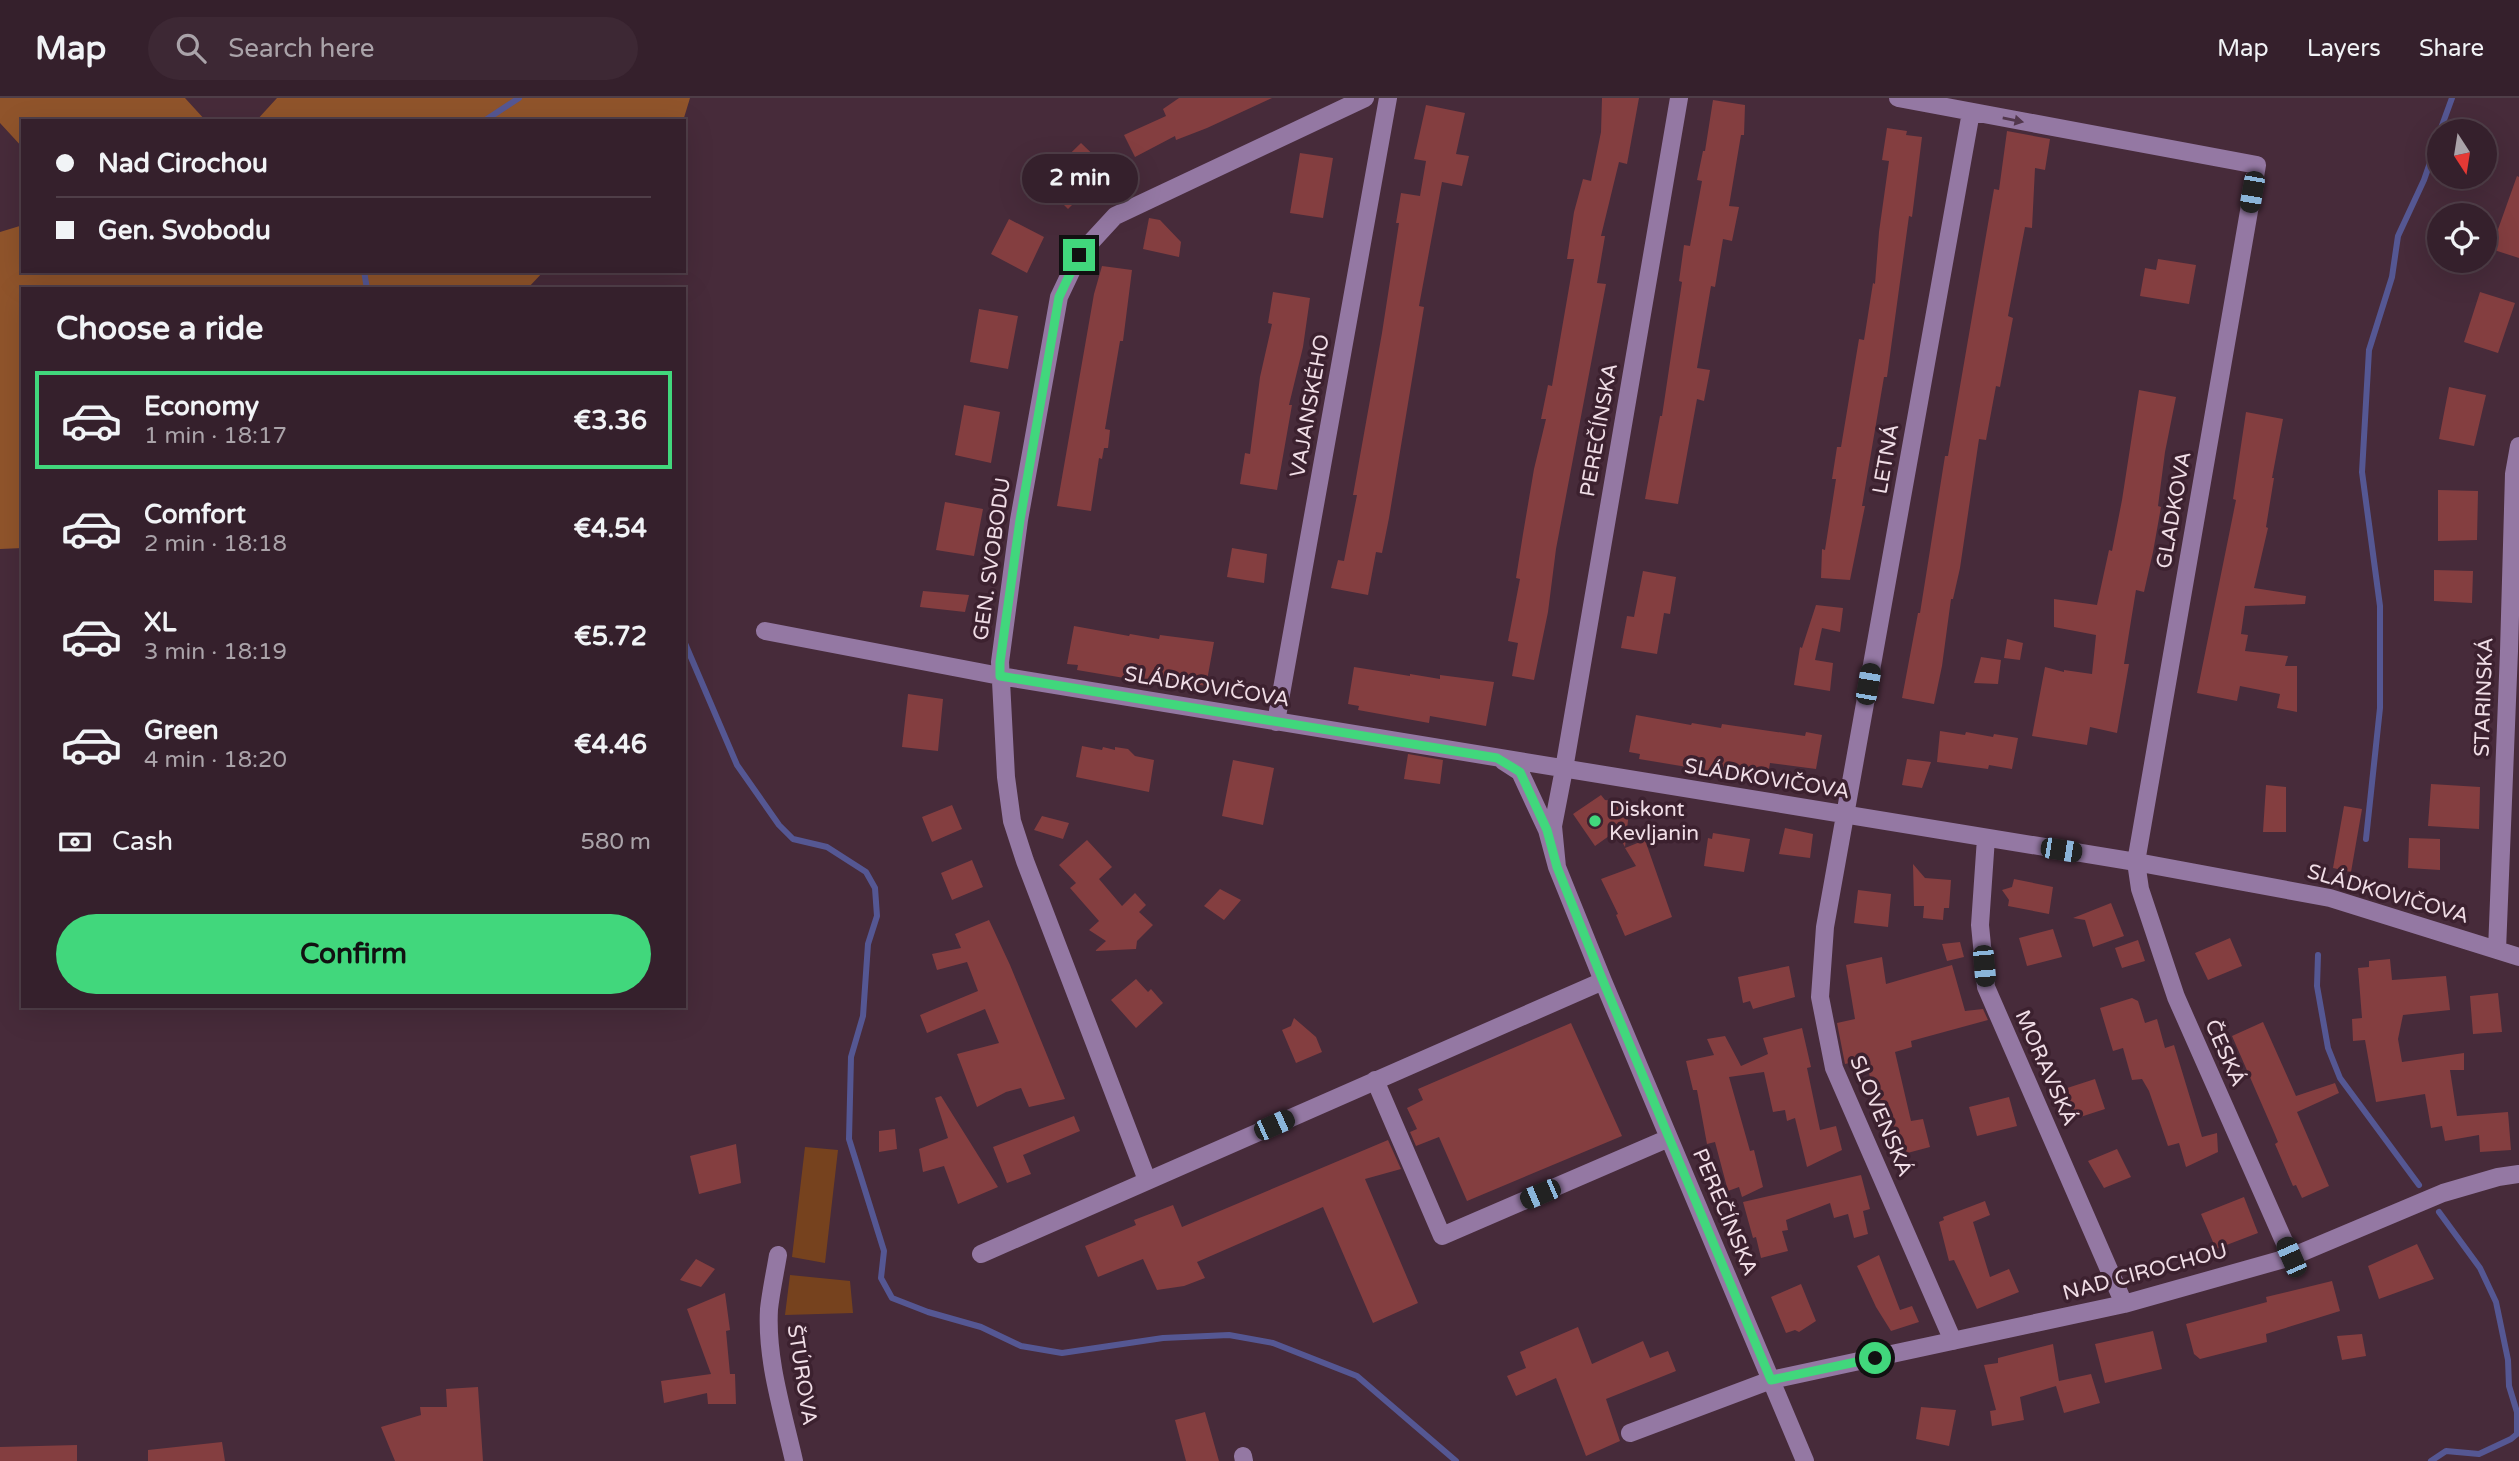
<!DOCTYPE html>
<meta charset="utf-8">
<style>
:root{--surface:#35202c;--page:#3d2834;--text:#f1f3f6;--muted:#aaa3a9;--line:#4f3e48;--accent:#41d77c}
body{margin:0;font-family:"Varela Round",sans-serif;background:var(--page);color:var(--text);height:100vh;display:flex;flex-direction:column;font-size:26px;white-space:nowrap}
*{box-sizing:border-box;margin:0}
p{font-size:23px;color:var(--muted)}
.icon{flex:none;width:38px;height:38px;fill:none;stroke:currentColor;stroke-width:2;stroke-linecap:round;stroke-linejoin:round}
.map{position:relative;flex:1;overflow:hidden}
.side{position:absolute;left:21px;top:189px;width:665px;height:721px;display:flex;flex-direction:column;background:var(--surface);border-radius:0px;box-shadow:0 7px 28px #0002,0 0 0 2px var(--line)}
.side>*{flex:none}
.banner{position:absolute;left:21px;top:21px;width:665px;height:154px;border-radius:0px;box-shadow:0 7px 28px #0002,0 0 0 2px var(--line);display:grid;align-content:center;height:154px;padding:0 35px;background:var(--surface)}
.needle{width:46px;rotate:168deg}
.fabs{position:absolute;left:2427px;top:21px;display:grid;gap:14px}
.fabs a{display:grid;place-items:center;width:70px;height:70px;border-radius:50%;background:var(--surface);box-shadow:0 7px 28px #0002,0 0 0 2px var(--line);font-size:35px}
.end{position:absolute;width:32px;height:32px;margin:-16px;border:9px solid #41d77c;background:#111;box-shadow:0 0 0 4px #111}
.from{border-radius:50%}
.bubble{position:absolute;height:49px;border-radius:24px;background:var(--surface);box-shadow:0 7px 28px #0002,0 0 0 2px var(--line);font-size:23px;font-weight:700;line-height:49px;text-align:center}
.car{position:absolute;width:21px;height:42px;margin:-21px -10px;border-radius:9px;box-shadow:0 0 5px 2px #0007;background:linear-gradient(#222 24%,#8ab4d8 0 40%,#222 0 76%,#8ab4d8 0 86%,#222 0)}
.banner b{display:flex;align-items:center;gap:24px;height:66px;font-size:26px}
.banner b+b{border-top:2px solid var(--line)}
.banner i{width:18px;height:18px;background:var(--text)}
ul{padding:0;list-style:none}
li{display:flex;align-items:center;gap:21px;height:98px;margin:0 14px 10px;padding:0 21px;border:4px solid transparent;border-radius:0px}
li div{flex:1}
li b{display:block;font-size:26px}
li em{font-style:normal;font-weight:700}
li.current{border-color:var(--accent)}
li>.icon{width:63px;height:63px;stroke-width:1.5}
h2{padding:0 35px;font-size:32px;line-height:84px}
.pay{display:flex;align-items:center;gap:18px;height:77px;padding:0 35px;font-size:26px}
.pay p{margin-inline-start:auto}
.action{display:flex;gap:14px;margin-top:auto;padding:14px 35px}
.action a{flex:1;height:80px;border-radius:42px;background:var(--accent);color:#111;font-size:28px;font-weight:700;line-height:80px;text-align:center}
header{display:flex;align-items:center;gap:42px;box-sizing:border-box;height:98px;padding:0 35px;background:var(--surface);border-bottom:2px solid var(--line)}
header strong{font-size:33px}
nav{display:flex;gap:38px;margin-inline-start:auto;font-size:24px}
.search{width:490px;height:63px;background:var(--page);display:flex;align-items:center;gap:18px;box-sizing:border-box;padding:0 24px;border-radius:38px;color:var(--muted);font-size:26px}
.map>svg:first-child{display:block}
.green{fill:#76421e}
.forest{fill:#90542b}
.lines{fill:none;stroke-linecap:round;stroke-linejoin:round}
.stream{stroke:#555793;stroke-width:6}
.building{fill:#843e40}
.minor{stroke:#9478a3;stroke-width:18}
.oneway{fill:#52374c}
.route{stroke:#41d77c;stroke-width:9}
.poi-dot{fill:#41d77c;stroke:#3c212f;stroke-width:2.5}
.labels{text-anchor:middle;dominant-baseline:central;stroke-width:7;stroke-linejoin:round;paint-order:stroke}
.street-label{font-size:21px;fill:#f0dde6;stroke:#3c212f}
.poi-label{font-size:21px;fill:#f0dde6;stroke:#3c212f;text-anchor:start}
</style>
<header>
<strong>Map</strong>
<div class="search"><svg class="icon" aria-label="search" viewBox="0 0 24 24"><circle cx="10" cy="10" r="6"/><path d="M15 15l6 6"/></svg>Search here</div>
<nav><a>Map</a><a>Layers</a><a>Share</a></nav>
</header>
<div class="map">
<svg width="2519" height="1363" viewBox="0 0 2519 1363">
<rect width="100%" height="100%" fill="#472b3a"/>
<path class="green" d="M805,1049L838,1052L825,1165L792,1159Z
M790,1177L850,1183L853,1215L785,1217Z"/>
<path class="forest" d="M0,0H185L206,23H23V50L0,25Z
M277,0H690L683,23H256Z
M23,127V173H544L527,191H23V450L0,451V134Z"/>
<g class="lines">
<path class="stream" d="M484,23L519,0
M2440,33L2452,0
M364,173L367,191
M684,543L737,667L779,727L793,741L827,749L866,774L875,790L877,818L868,846L863,918L851,959L849,1041L884,1153L881,1180L892,1200L928,1214L981,1229L1021,1248L1062,1255L1163,1240L1229,1237L1273,1245L1357,1278L1456,1363
M2366,741L2380,610V508L2362,374L2369,252L2392,179L2398,138L2424,82L2440,36
M2318,857L2317,888L2328,950L2340,980L2419,1087
M2431,1363L2446,1353L2479,1356L2511,1341L2517,1336V1314L2509,1288L2508,1262L2496,1204L2480,1170L2439,1114"/>
</g>
<path class="building" d="M1179,0H1272L1207,30L1176,42L1175,38L1135,59L1124,37L1166,18L1163,11Z
M1602,0H1639L1627,66L1619,64L1601,138H1605L1597,185L1606,186L1556,451L1548,514L1534,582L1512,578L1518,545L1508,543L1520,481L1516,480L1523,436L1534,371L1546,321H1541L1548,287L1552,288L1574,161H1567L1574,114L1583,81L1591,83L1601,34Z
M1713,2L1745,7L1744,37H1741L1729,108L1739,109L1732,143L1723,141L1715,189L1711,188L1697,270L1710,272L1704,303L1697,301L1678,406L1645,401L1660,318H1662L1682,184L1679,183L1684,147L1690,148L1702,83L1697,82L1703,53H1705Z
M1426,7L1465,15L1456,56L1469,58L1462,88L1442,84L1419,208L1424,209L1389,420L1382,455L1376,454L1368,497L1331,490L1338,462L1344,463L1357,397H1353L1382,235L1399,125H1396L1401,95L1420,98L1426,63L1414,61Z
M1887,30L1907,33L1906,37L1922,39L1912,119L1909,118L1887,279H1884L1862,408H1865L1850,482L1821,480L1822,451L1825,452L1836,381H1832L1837,349H1841L1859,241L1864,242L1873,185L1875,186L1879,134L1889,63L1882,62Z
M2007,33L2050,41L2045,72L2035,70L2032,130L2025,129L2008,218L2013,220L2000,289L1996,288L1986,342L1979,341L1960,470L1953,501H1951L1942,568L1934,606L1902,600L1918,515H1920L1945,358H1948L1994,91L1999,92Z
M1081,45L1108,71L1068,111L1041,84Z
M1300,55L1333,60L1323,120L1290,115Z
M2517,78L2519,79V160L2491,151Z
M1149,120L1160,122L1181,144L1179,159L1143,151Z
M1009,121L1044,139L1027,175L991,156Z
M2158,161L2196,167L2189,206L2140,198L2145,170L2156,172Z
M1102,168L1132,172L1123,243H1120L1105,331L1110,332L1108,350H1104L1102,361L1099,360L1091,413L1057,408L1094,196Z
M1273,194L1310,200L1303,249L1289,307H1292L1277,392L1240,386L1245,355L1250,356L1260,279L1272,226L1268,225Z
M2480,194L2515,205L2498,255L2464,244Z
M979,211L1018,218L1008,271L970,264Z
M2449,289L2486,297L2474,348L2439,341Z
M2139,292L2176,299L2165,354L2158,408L2161,409L2153,454L2144,494L2136,492L2124,566H2129L2117,635L2090,629L2087,647L2032,638L2045,569L2064,574V572L2092,576L2096,537L2054,529V501L2097,507L2109,452L2112,453L2122,402Z
M964,307L1000,314L991,365L955,357Z
M2246,314L2283,321L2272,380H2274L2266,429L2268,430L2254,490L2306,498L2305,506L2245,508L2241,536L2248,537L2245,553L2288,558L2285,568H2297V614L2277,610L2280,596L2240,588L2237,603L2197,595L2236,402L2233,401Z
M2438,392L2478,393L2477,442L2438,443Z
M945,404L983,411L974,458L936,452Z
M1232,450L1267,456L1264,485L1227,479Z
M2434,472L2473,473L2472,505L2434,503Z
M1643,473L1676,479L1670,516L1664,515L1657,556L1621,550L1627,518L1634,519Z
M923,493L969,497L965,514L920,509Z
M1816,507L1843,510L1840,534L1822,530L1815,562L1833,565L1830,593L1794,587L1800,549L1802,550Z
M1074,528L1129,538L1130,536L1159,541L1160,537L1214,544L1206,588L1150,578L1148,584L1077,572L1078,567L1067,566Z
M2007,541L2023,545L2020,562L2004,560Z
M1981,559L2001,562L1998,586L1974,585Z
M1354,569L1410,578V576L1440,581V577L1494,584L1486,628L1430,618L1429,625L1358,612L1359,608L1348,606Z
M908,596L943,601L938,653L902,649Z
M1636,617L1691,627L1692,625L1721,630L1722,626L1805,638L1806,634L1822,637L1816,671L1770,665L1768,677L1712,667L1711,673L1639,661L1640,656L1629,654Z
M1940,633L1965,637L1966,634L1993,639L1994,636L2018,640L2012,671L1989,667L1988,671L1937,664Z
M1082,648L1102,652L1103,649L1115,652V649L1128,651L1135,658L1154,662L1149,694L1076,679Z
M1408,656L1443,662L1440,686L1404,681Z
M1907,661L1931,664L1922,690L1902,687Z
M1233,662L1274,670L1263,727L1222,718Z
M2431,686L2480,689L2479,731L2428,728Z
M2266,687L2286,689V734H2263Z
M1601,697L1605,702L1630,705L1625,749L1616,733L1595,748L1573,716Z
M952,707L962,731L932,744L922,719Z
M2344,708L2362,711L2351,774L2333,770Z
M1042,718L1069,725L1063,741L1034,732Z
M1785,730L1813,736L1810,760L1779,756Z
M1713,735L1750,741L1744,774L1704,768L1708,740L1712,741Z
M2409,740L2440,741V772L2408,770Z
M1087,742L1112,769L1099,781L1122,808L1135,795L1146,807L1139,814L1153,827L1137,843L1136,851L1095,853L1106,843L1089,832L1099,823L1070,790L1076,785L1059,767Z
M1645,742L1672,819L1625,838L1616,817L1618,816L1601,781L1636,768L1625,750Z
M972,762L983,789L952,802L941,775Z
M1913,766L1925,780L1951,782L1949,810H1944L1943,822L1923,820L1924,808H1914Z
M2014,781L2053,789L2049,816L2008,808L2009,802L2002,792L2012,789Z
M1220,791L1241,802L1224,822L1204,808Z
M1858,792L1891,796L1888,829L1854,825Z
M2111,805L2124,838L2093,849L2085,822L2073,820Z
M989,822L1010,867L1065,1001L1029,1009L1021,990L1006,994L977,1009L957,956L999,945L985,911L927,935L920,917L978,893L967,864L937,872L932,856L961,850L955,836Z
M2053,831L2062,859L2027,868L2019,840Z
M2230,840L2242,868L2208,882L2195,855Z
M2138,842L2145,863L2122,870L2115,850Z
M1960,844L1964,859L1947,863L1942,846Z
M1882,859L1886,886L1952,867L1965,913L1983,911L1988,922L1911,943L1912,949L1895,954L1911,1023L1923,1021L1930,1049L1896,1058L1884,1007L1883,1008L1876,992L1873,993L1866,961L1845,966L1837,925L1855,921L1846,867Z
M2390,861L2392,882L2446,878L2450,912L2403,917L2398,941L2402,964L2464,955V972H2450L2457,1018L2508,1014L2511,1052L2480,1054L2479,1037L2445,1043L2442,1028L2431,1030L2425,996L2376,1004L2365,942L2353,943L2352,921L2362,920L2358,870L2369,869V863Z
M1789,868L1795,899L1753,911L1750,903L1743,905L1738,879Z
M1136,881L1148,894L1151,891L1163,905L1136,930L1111,902Z
M2498,895L2502,934L2473,936L2470,898Z
M2132,900L2138,903L2145,925L2157,921L2165,950L2174,947L2202,1039L2217,1035L2218,1054L2186,1069L2179,1045L2168,1048L2149,993L2142,981L2132,982L2123,950L2113,953L2100,910Z
M1294,920L1316,939L1322,954L1296,965L1282,932L1291,928Z
M2263,924L2296,998L2335,985L2339,995L2297,1014L2329,1088L2302,1100L2296,1087L2293,1088L2275,1046L2278,1044L2273,1032L2232,938Z
M1571,925L1622,1038L1467,1103L1439,1039L1416,1048L1410,1034L1417,1031L1407,1010L1423,1002L1418,991Z
M1802,930L1811,969L1807,970L1820,1032L1836,1028L1842,1052L1807,1069L1795,1020L1787,1023L1785,1012L1773,1014L1764,974L1729,979L1750,1053L1754,1052L1763,1089L1742,1099L1739,1089L1728,1093L1715,1044L1707,1046L1697,992H1693L1686,963L1714,957L1707,941L1725,938L1741,968L1768,956L1763,940Z
M2095,981L2105,1011L2071,1022L2061,992Z
M941,998L998,1089L958,1106L944,1068L923,1074L919,1051L948,1040L935,1000Z
M2009,999L2017,1028L1977,1038L1969,1009Z
M1074,1018L1080,1033L1023,1057L1031,1076L1007,1085L993,1049Z
M895,1031L897,1051L879,1054V1033Z
M1388,1042L1401,1071L1365,1081L1418,1205L1373,1225L1323,1109L1197,1164L1205,1180L1184,1188L1157,1192L1143,1161L1098,1179L1085,1148L1136,1127L1134,1122L1173,1107L1182,1129Z
M736,1046L741,1085L699,1096L690,1058Z
M2117,1051L2131,1079L2104,1090L2088,1063Z
M1861,1077L1870,1111L1863,1113L1868,1136L1854,1140L1848,1116L1834,1120L1830,1105L1786,1122L1788,1132L1782,1133L1788,1153L1761,1160L1756,1139L1753,1140L1743,1104Z
M2244,1099L2258,1135L2216,1151L2201,1116Z
M1985,1103L1990,1117L1973,1124L1990,1179L2009,1171L2019,1194L1977,1211L1954,1162L1949,1163L1939,1124L1944,1122L1943,1119Z
M2417,1146L2434,1181L2379,1201L2368,1168Z
M1879,1157L1900,1212L1912,1208L1919,1224L1891,1233L1876,1209L1857,1168Z
M696,1161L715,1171L701,1189L680,1182Z
M2332,1183L2340,1213L2266,1236L2267,1244L2200,1261L2194,1256L2186,1226L2267,1204L2266,1199Z
M1801,1186L1816,1223L1799,1234L1795,1232L1786,1235L1771,1199Z
M725,1195L730,1232L726,1233L730,1276H735L736,1306H708L707,1295L664,1305L661,1283L711,1276L687,1211Z
M1578,1229L1592,1266L1643,1243L1650,1260L1668,1253L1676,1273L1606,1301L1620,1343L1586,1358L1556,1280L1516,1298L1507,1278L1526,1270L1520,1254Z
M2153,1233L2162,1271L2105,1285L2095,1246Z
M2362,1236L2366,1258L2342,1262L2337,1238Z
M2053,1246L2059,1283L2091,1276L2100,1305L2064,1315L2056,1288L2020,1299L2024,1322L1992,1328L1990,1313L1996,1312L1984,1267L1998,1265V1260Z
M478,1289L483,1363H395L381,1329L421,1317L420,1309H447L446,1291Z
M1921,1309L1956,1312L1949,1348L1916,1341Z
M1205,1314L1219,1363H1186L1175,1322Z
M222,1344L225,1363H148V1352Z
M77,1347V1363H0V1349Z"/>
<g class="lines">
<path class="minor" d="M1898,0L2257,67L2136,764L2140,791L2176,899L2291,1159
M765,533L1000,578L2136,764L2330,800L2519,859
M1276,624L1388,0
M1503,663L1520,674L1547,732L1557,769L1603,883L1805,1363
M1986,740L1980,827L1986,889L2124,1206
M1557,769L1553,728L1564,671L1679,0
M2497,852L2509,553L2514,376L2519,348
M1375,982L1442,1138L1669,1040
M1147,1082L1025,763L1012,723L1006,679L1000,564L1019,422L1059,199L1079,157L1115,118L1365,0
M981,1156L1603,883
M778,1157C775,1175 771,1193 769,1211C766,1262 783,1314 794,1363
M1953,1243L1834,970L1820,899L1825,829L1971,14
M1630,1335L1771,1282L2124,1206L2291,1159L2443,1095L2498,1079L2519,1076
M1243,1358L1244,1363"/>
</g>
<defs><path id="oneway-solid" d="M-6-.8H1V-3.2L6.5 0L1 3.2V.8H-6Z" transform="scale(1.75)"/></defs>
<use class="oneway" href="#oneway-solid" transform="translate(2013 22) rotate(11)"/>
<g class="lines">
<path class="route" d="M1079,157L1059,199L1020,422L1000,564V578L1497,660L1520,674L1547,732L1557,769L1603,883L1771,1282L1875,1260"/>
</g>
<circle class="poi-dot" cx="1595" cy="723" r="7"/>
<g class="labels">
<g class="street-label">
<text transform="translate(1310 308) rotate(-80)">VAJANSKÉHO</text>
<text transform="translate(1599 332) rotate(-80)">PEREČÍNSKA</text>
<text transform="translate(1886 361) rotate(-80)">LETNÁ</text>
<text transform="translate(2174 412) rotate(-80)">GLADKOVA</text>
<text transform="translate(992 461) rotate(-82)">GEN. SVOBODU</text>
<text transform="translate(1207 589) rotate(9)">SLÁDKOVIČOVA</text>
<text transform="translate(2484 599) rotate(-88)">STARINSKÁ</text>
<text transform="translate(1767 681) rotate(9)">SLÁDKOVIČOVA</text>
<text transform="translate(2388 796) rotate(16)">SLÁDKOVIČOVA</text>
<text transform="translate(2225 955) rotate(66)">ČESKÁ</text>
<text transform="translate(2046 970) rotate(66)">MORAVSKÁ</text>
<text transform="translate(1881 1018) rotate(67)">SLOVENSKÁ</text>
<text transform="translate(1725 1114) rotate(67)">PEREČÍNSKA</text>
<text transform="translate(2145 1174) rotate(-15)">NAD CIROCHOU</text>
<text transform="translate(802 1277) rotate(81)">ŠTÚROVA</text>
</g>
<g class="poi-label">
<text x="1609" y="711">Diskont<tspan x="1609" dy="24">Kevljanin</tspan></text>
</g>
</g>
</svg>
<div class="fabs">
<a><svg class="needle" viewBox="-14 -14 28 28"><path d="M0-13l5 13h-10z" fill="#e53935"/><path d="M0 13l5-13h-10z" fill="#aaa3a9"/></svg></a>
<a><svg class="icon" aria-label="locate" viewBox="0 0 24 24"><circle cx="12" cy="12" r="6"/><path d="M12 2v4M12 18v4M2 12h4M18 12h4"/></svg></a>
</div>
<i class="end from" style="left:1875px;top:1260px"></i>
<i class="end" style="left:1079px;top:157px"></i>
<div class="bubble" style="left:1022px;top:56px;width:116px">2 min</div>
<i class="car" style="left:2252px;top:94px;rotate:190deg"></i>
<i class="car" style="left:1868px;top:586px;rotate:10deg"></i>
<i class="car" style="left:2061px;top:752px;rotate:99deg"></i>
<i class="car" style="left:1984px;top:868px;rotate:175deg"></i>
<i class="car" style="left:1274px;top:1027px;rotate:66deg"></i>
<i class="car" style="left:1540px;top:1096px;rotate:247deg"></i>
<i class="car" style="left:2291px;top:1159px;rotate:336deg"></i>
<div class="banner">
<b><i class="from"></i>Nad Cirochou</b>
<b><i></i>Gen. Svobodu</b>
</div>
<section class="side">
<h2>Choose a ride</h2>
<ul>
<li class="current"><svg class="icon" aria-label="car" viewBox="0 0 24 24"><path d="M5 17H2v-5l4-1 3-4h7l3 4 3 1v5h-3M9 17h6M6 11h13"/><circle cx="7" cy="17" r="2"/><circle cx="17" cy="17" r="2"/></svg><div><b>Economy</b><p>1 min · 18:17</p></div><em>€3.36</em></li>
<li><svg class="icon" aria-label="car" viewBox="0 0 24 24"><path d="M5 17H2v-5l4-1 3-4h7l3 4 3 1v5h-3M9 17h6M6 11h13"/><circle cx="7" cy="17" r="2"/><circle cx="17" cy="17" r="2"/></svg><div><b>Comfort</b><p>2 min · 18:18</p></div><em>€4.54</em></li>
<li><svg class="icon" aria-label="car" viewBox="0 0 24 24"><path d="M5 17H2v-5l4-1 3-4h7l3 4 3 1v5h-3M9 17h6M6 11h13"/><circle cx="7" cy="17" r="2"/><circle cx="17" cy="17" r="2"/></svg><div><b>XL</b><p>3 min · 18:19</p></div><em>€5.72</em></li>
<li><svg class="icon" aria-label="car" viewBox="0 0 24 24"><path d="M5 17H2v-5l4-1 3-4h7l3 4 3 1v5h-3M9 17h6M6 11h13"/><circle cx="7" cy="17" r="2"/><circle cx="17" cy="17" r="2"/></svg><div><b>Green</b><p>4 min · 18:20</p></div><em>€4.46</em></li>
</ul>
<div class="pay"><svg class="icon" aria-label="cash" viewBox="0 0 24 24"><path d="M3 7h18v10H3z"/><circle cx="12" cy="12" r="2"/></svg>Cash<p>580 m</p></div>
<div class="action"><a>Confirm</a></div>
</section>
</div>
